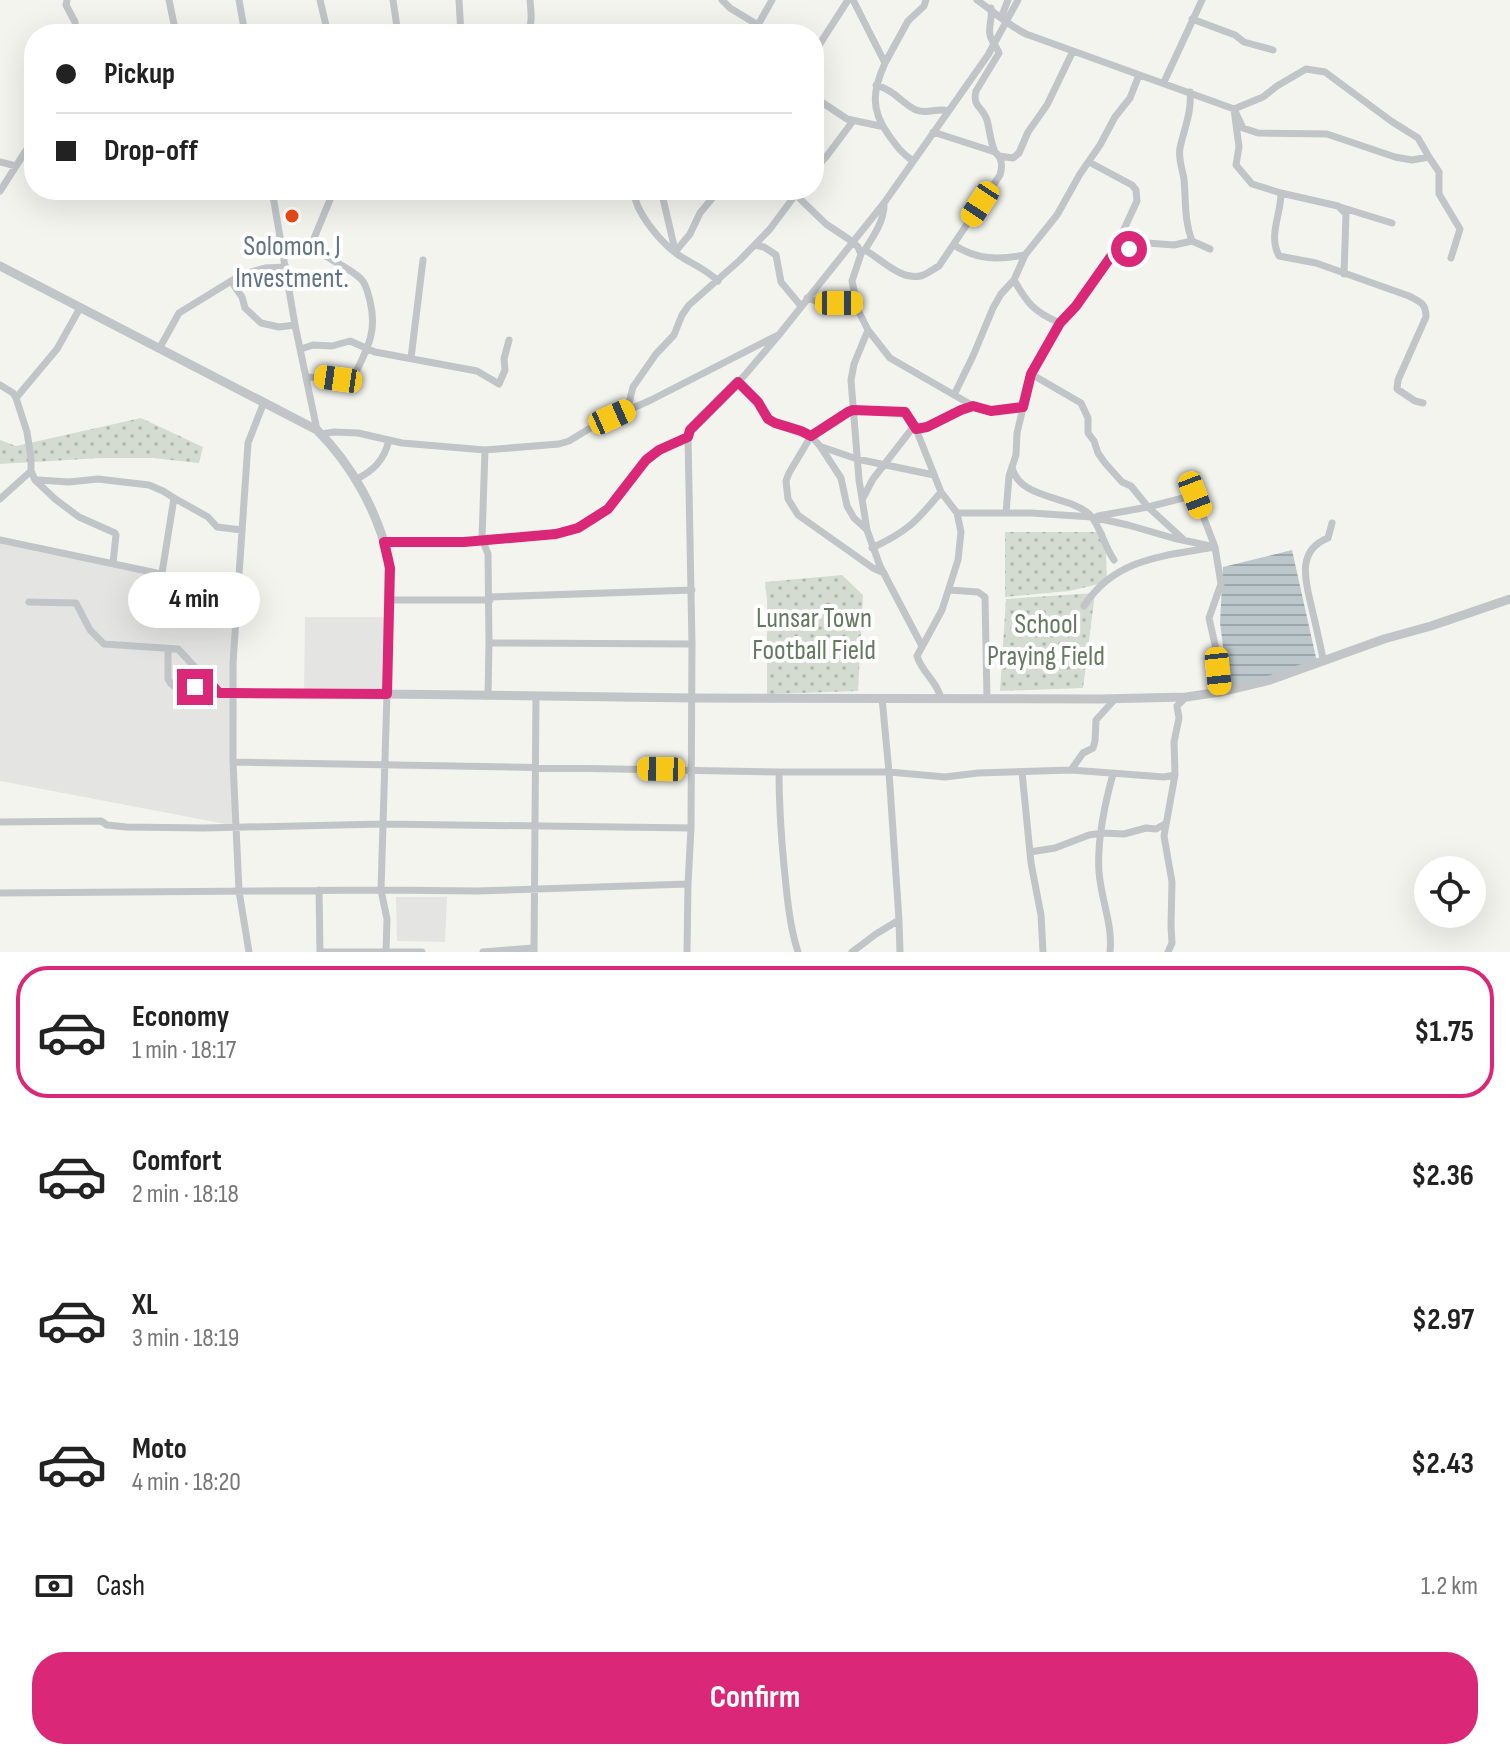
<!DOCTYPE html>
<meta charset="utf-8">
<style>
:root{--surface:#fff;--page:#f2f2f2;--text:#222;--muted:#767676;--line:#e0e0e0;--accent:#db2777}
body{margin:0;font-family:"Sofia Sans Condensed",sans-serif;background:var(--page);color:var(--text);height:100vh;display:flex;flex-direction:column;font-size:30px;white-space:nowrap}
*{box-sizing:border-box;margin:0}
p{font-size:26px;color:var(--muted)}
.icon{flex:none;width:44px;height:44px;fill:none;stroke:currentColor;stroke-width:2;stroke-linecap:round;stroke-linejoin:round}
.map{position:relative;height:952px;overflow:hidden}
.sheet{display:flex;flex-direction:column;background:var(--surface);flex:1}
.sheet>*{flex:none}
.hud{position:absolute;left:24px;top:24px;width:800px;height:176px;border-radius:32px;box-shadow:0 8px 32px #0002;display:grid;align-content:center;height:176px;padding:0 32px;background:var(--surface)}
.tools{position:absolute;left:1414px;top:856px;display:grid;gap:16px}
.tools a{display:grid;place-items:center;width:72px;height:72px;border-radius:50%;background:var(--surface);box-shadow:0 8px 32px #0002;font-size:40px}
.end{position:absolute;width:36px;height:36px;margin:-18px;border:10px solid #db2777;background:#fff;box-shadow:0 0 0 4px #fff}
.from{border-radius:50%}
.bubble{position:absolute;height:56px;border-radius:28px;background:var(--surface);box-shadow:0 8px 32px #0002;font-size:26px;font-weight:700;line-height:56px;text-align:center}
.car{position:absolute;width:24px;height:48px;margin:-24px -12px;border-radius:10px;box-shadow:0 0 6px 2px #0007;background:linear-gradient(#f5c518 24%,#345 0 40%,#f5c518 0 76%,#345 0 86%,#f5c518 0)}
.hud b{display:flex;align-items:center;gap:28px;height:76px;font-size:30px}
.hud b+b{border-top:2px solid var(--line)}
.hud i{width:20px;height:20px;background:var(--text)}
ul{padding:14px 0 0;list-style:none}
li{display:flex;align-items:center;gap:24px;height:132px;margin:0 16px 12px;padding:0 16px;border:4px solid transparent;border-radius:32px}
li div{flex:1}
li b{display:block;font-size:30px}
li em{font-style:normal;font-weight:700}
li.current{border-color:var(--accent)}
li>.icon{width:72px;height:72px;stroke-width:1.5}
.pay{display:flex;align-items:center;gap:20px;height:88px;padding:0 32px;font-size:30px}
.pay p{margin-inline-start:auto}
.action{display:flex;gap:16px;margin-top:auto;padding:16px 32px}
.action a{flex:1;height:92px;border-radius:32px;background:var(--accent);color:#fff;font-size:32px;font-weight:700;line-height:92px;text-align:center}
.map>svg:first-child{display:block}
.built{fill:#e4e5e3}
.grass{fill:url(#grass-dots)}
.water{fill:url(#water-rules)}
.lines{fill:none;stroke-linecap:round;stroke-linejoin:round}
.minor{stroke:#c1c5c8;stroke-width:7}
.tertiary{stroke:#c1c5c8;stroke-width:9}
.route{stroke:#db2777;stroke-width:10}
.poi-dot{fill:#ea4b19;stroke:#fff;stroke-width:3}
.labels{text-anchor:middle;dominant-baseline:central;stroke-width:8;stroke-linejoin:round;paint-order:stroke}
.poi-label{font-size:28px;fill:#617382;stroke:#fff}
.park-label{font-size:28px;fill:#657961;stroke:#fff}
</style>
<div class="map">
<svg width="1510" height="952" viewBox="0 0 1510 952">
<defs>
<pattern id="grass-dots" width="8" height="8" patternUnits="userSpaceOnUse" patternTransform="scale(2)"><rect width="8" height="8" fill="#d4dbd0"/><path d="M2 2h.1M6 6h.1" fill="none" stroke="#afb6ae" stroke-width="1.8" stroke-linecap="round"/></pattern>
<pattern id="water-rules" width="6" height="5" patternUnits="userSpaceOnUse" patternTransform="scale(2)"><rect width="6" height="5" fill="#bcc7cc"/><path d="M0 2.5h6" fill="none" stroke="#9ca6ab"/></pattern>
</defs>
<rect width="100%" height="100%" fill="#f4f4ef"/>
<path class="built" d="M0,540L237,590L236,826L0,781Z
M305,617H388L387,694L304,693Z
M396,897H447L445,942L397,941Z"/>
<path class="grass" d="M141,418L203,447L199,463L153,458H100L0,464V440L16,446Z
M1005,532H1105L1107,582L1069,591L1005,597Z
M842,575L863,595L858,691L767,694V600L765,582Z
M1095,593L1083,688L1000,691L1006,599Z"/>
<path class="water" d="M1292,550L1317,662L1229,691L1220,623L1223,567Z"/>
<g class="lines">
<path class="minor" d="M67,0L66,5L75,22L76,34
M169,0L176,34
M239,0L245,34
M320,0L328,34
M393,0L398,34
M459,0L461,34
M722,0L730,8L758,25
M853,0L885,63C873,90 870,109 888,134C896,145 901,153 913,161
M977,0C994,12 1008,25 1026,34L1234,109L1263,97L1277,86L1306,69L1325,72L1391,121L1418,138L1429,157
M991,8C993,17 988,26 990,35C991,41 997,47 999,53L976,91C972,107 983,107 987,120C990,131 990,141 995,152
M1001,18L1008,0
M1192,19L1235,35L1244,42L1273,50
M527,34C533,24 531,11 530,0
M758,34V25L772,0
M814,53L848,0
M885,63L908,21L924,6L926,0
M1164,82L1202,0
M876,85C896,91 901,103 916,110C928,115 937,107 948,111
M1190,92C1192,112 1184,129 1180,148C1178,158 1182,168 1184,179C1186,201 1184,220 1192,241L1210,249
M814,97L847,119L880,126
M999,156L1013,158L1019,153L1028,132L1047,105L1073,51
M0,162L16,166
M814,170L826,157L853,121
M272,190L295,325L317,430
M634,190C634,212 663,245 680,256C694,265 706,269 718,281
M661,190L675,250
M0,191L34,138
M1281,193L1338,206L1346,214L1344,274
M796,195L826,224L853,242L858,247L861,254L852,281L858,310L868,330L890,358L975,407L991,411L1023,407
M1340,207L1392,223
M755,245L764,247L776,255L781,282L801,306
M954,245C977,260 998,260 1025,255
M310,248L334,190
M865,250C881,259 900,280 920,276C926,275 933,269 939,266L1000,175C1003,165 1002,158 995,152L933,132
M864,251C873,237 885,220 884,203
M675,252L690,234L700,213L719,190
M284,254C305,244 310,247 329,258C340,265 352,270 361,279C367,285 368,294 370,301C378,333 366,351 353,378L307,377
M1112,255L1147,243L1174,245L1192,241
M1014,280C1027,303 1034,312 1060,323
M231,281L242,297L245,308L261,323L279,327L295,325
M807,298L822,303H856
M868,330L854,364L851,380L859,480L867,530L880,566L922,646
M159,349L179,313L241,275L265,268L286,267
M301,349L313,345L332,346L350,341L375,352L477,371L499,384L505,370L504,359L509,340
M411,358L423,260
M1031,374L1081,403L1088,418V433L1094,441L1098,453L1105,463L1122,482L1131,486L1148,507L1183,539
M738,382L758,402L768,419L775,423L801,431L811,436L820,446L841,478L847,506L854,518L866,529
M0,385L13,393L16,398L27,432L31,458V471L35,480L55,499L79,517L115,533L116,535L113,563
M954,395L973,356L993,308L1001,294L1014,280L1025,255L1057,215L1080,174L1100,145L1115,117L1130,98L1139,75
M16,398L57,349L80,308
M1423,403L1415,401L1397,389L1398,380L1426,317C1426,304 1421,302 1409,296L1316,263L1279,256C1268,235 1281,215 1281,193L1252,184L1236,165L1239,147L1234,109L1243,128L1258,133L1327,134L1395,157L1412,160L1429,157L1439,172V194L1460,229L1451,258
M627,411L633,387L656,354L674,335L682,315L689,305L740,260L770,229L799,190
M321,434L334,432L358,433L402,443L485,450L559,444L569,441L597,424L651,400L776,336
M688,437C655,450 647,459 626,486C620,494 614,504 606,510C571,539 526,536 482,539L488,554L489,643L692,644
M822,447L857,459L934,475
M1012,467C1019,500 1070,495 1090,515C1101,527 1104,546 1114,560
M38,480L69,482L98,479L149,485L163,491L174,498L162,573
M355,480C373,471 384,461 389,440
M174,498L208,517L217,527L242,530
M863,498L873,479L911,430C935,425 950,414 973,406
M0,499L31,471
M957,513H1031L1092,517L1128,525L1173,538L1215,547L1221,584L1209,618L1216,649L1220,692
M1006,513L1009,476L1016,455L1017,433L1031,374L1060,323L1076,306L1112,255L1137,201L1136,190L1132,185L1089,162
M1098,516L1148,507L1195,495
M0,540L237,590
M384,542H464L482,539L485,450
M872,548C908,531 916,522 941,492
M884,573L873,568L798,515L788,499L786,481L789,473L811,436L853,410L901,411L907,414L916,429L941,492L957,513L961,532L958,560L942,610L917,656C922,673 938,682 941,699
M949,590L978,592L985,597L987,699
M490,597L692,590
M389,600H490
M29,602L76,603L90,630L104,644L178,649L219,693L387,694L381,890L387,919L386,952
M1084,606C1115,558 1164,556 1215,547L1195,495V475
M168,649V679L171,684L178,689L212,685
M1323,659C1320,643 1316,626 1312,609C1306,583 1295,551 1328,538L1332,523
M488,696L489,643
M233,762L779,772H889L945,777L978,773L1071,770L1164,777L1175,775L1174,742L1179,718L1177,706L1186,697
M1071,770L1083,753L1093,748L1095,741L1096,720L1115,699
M779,772C779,803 781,834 784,866C787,895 789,924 798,952
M1022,772L1031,863L1041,915L1043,952
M0,822L101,821L107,825L126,827L204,828L383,824L691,828
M1030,852L1055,848L1089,835L1102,833L1124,834L1146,828L1156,829L1165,824
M688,884L691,828L692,644L688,437L690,430L744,376L778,336L884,203L988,55L1018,0
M319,890L320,952H422
M0,893L381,890L477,891L688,884L687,952
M899,920L900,952
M249,952L239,891L233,762V663L248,443L264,402
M483,952L533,948
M534,952L536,696
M852,952L876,934L899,920L889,772L882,698
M1110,952C1113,925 1101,899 1099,872C1097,843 1105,803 1113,774
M1168,952L1172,943L1171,926L1172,882L1164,836L1175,775"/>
<path class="tertiary" d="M0,266L317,430C352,465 378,512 389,561L387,694L692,698L1100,699L1186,697L1220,692L1270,680L1384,639L1431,626L1510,599"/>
</g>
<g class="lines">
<path class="route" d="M195,687L212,685L219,693H233L387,694L390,568L384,542H464L556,534L578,528L608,509L646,460L659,450L688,437L690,430L738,382L758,402L768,419L775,423L801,431L811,436L848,412L853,410L905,412L916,429L927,427L961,410L973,406L991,411L1023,407L1031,374L1060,323L1076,306L1112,255L1129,249"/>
</g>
<circle class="poi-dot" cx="292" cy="216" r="8"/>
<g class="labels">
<g class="poi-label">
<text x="292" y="246">Solomon. J<tspan x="292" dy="32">Investment.</tspan></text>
</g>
<g class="park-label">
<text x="814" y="618">Lunsar Town<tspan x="814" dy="32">Football Field</tspan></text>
<text x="1046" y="624">School<tspan x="1046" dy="32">Praying Field</tspan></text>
</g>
</g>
</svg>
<div class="tools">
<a><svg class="icon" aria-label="locate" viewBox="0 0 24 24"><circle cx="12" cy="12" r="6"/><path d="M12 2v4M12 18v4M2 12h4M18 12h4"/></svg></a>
</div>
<i class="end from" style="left:1129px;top:249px"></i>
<i class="end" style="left:195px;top:687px"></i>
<div class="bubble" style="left:128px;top:572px;width:132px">4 min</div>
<i class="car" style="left:980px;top:204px;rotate:213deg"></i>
<i class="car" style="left:839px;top:303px;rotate:90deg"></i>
<i class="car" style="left:338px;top:379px;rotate:278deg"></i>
<i class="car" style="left:612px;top:417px;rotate:66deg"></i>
<i class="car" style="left:1195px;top:495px;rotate:159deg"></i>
<i class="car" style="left:1218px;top:671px;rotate:174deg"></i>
<i class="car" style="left:661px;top:769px;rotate:271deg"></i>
<div class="hud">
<b><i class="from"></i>Pickup</b>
<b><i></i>Drop-off</b>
</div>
</div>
<section class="sheet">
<ul>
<li class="current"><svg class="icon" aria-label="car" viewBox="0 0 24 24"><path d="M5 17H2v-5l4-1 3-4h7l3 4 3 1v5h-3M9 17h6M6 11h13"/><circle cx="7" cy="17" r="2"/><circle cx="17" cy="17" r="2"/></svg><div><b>Economy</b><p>1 min · 18:17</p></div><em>$1.75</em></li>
<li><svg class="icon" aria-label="car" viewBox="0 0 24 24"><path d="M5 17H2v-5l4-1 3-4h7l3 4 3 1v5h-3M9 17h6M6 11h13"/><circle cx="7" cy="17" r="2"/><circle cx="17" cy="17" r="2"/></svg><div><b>Comfort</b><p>2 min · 18:18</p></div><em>$2.36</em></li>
<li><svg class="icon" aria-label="car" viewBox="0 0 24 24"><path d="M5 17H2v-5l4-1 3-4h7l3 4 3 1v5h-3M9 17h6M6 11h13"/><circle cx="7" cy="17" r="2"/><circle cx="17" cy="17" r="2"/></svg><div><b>XL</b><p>3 min · 18:19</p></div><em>$2.97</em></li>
<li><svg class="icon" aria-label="car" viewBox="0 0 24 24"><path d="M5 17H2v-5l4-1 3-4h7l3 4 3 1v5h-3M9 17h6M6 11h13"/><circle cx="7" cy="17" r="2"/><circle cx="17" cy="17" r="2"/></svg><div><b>Moto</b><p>4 min · 18:20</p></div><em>$2.43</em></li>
</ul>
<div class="pay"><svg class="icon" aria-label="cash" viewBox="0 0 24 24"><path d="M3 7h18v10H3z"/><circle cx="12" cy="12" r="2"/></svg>Cash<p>1.2 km</p></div>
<div class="action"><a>Confirm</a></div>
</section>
